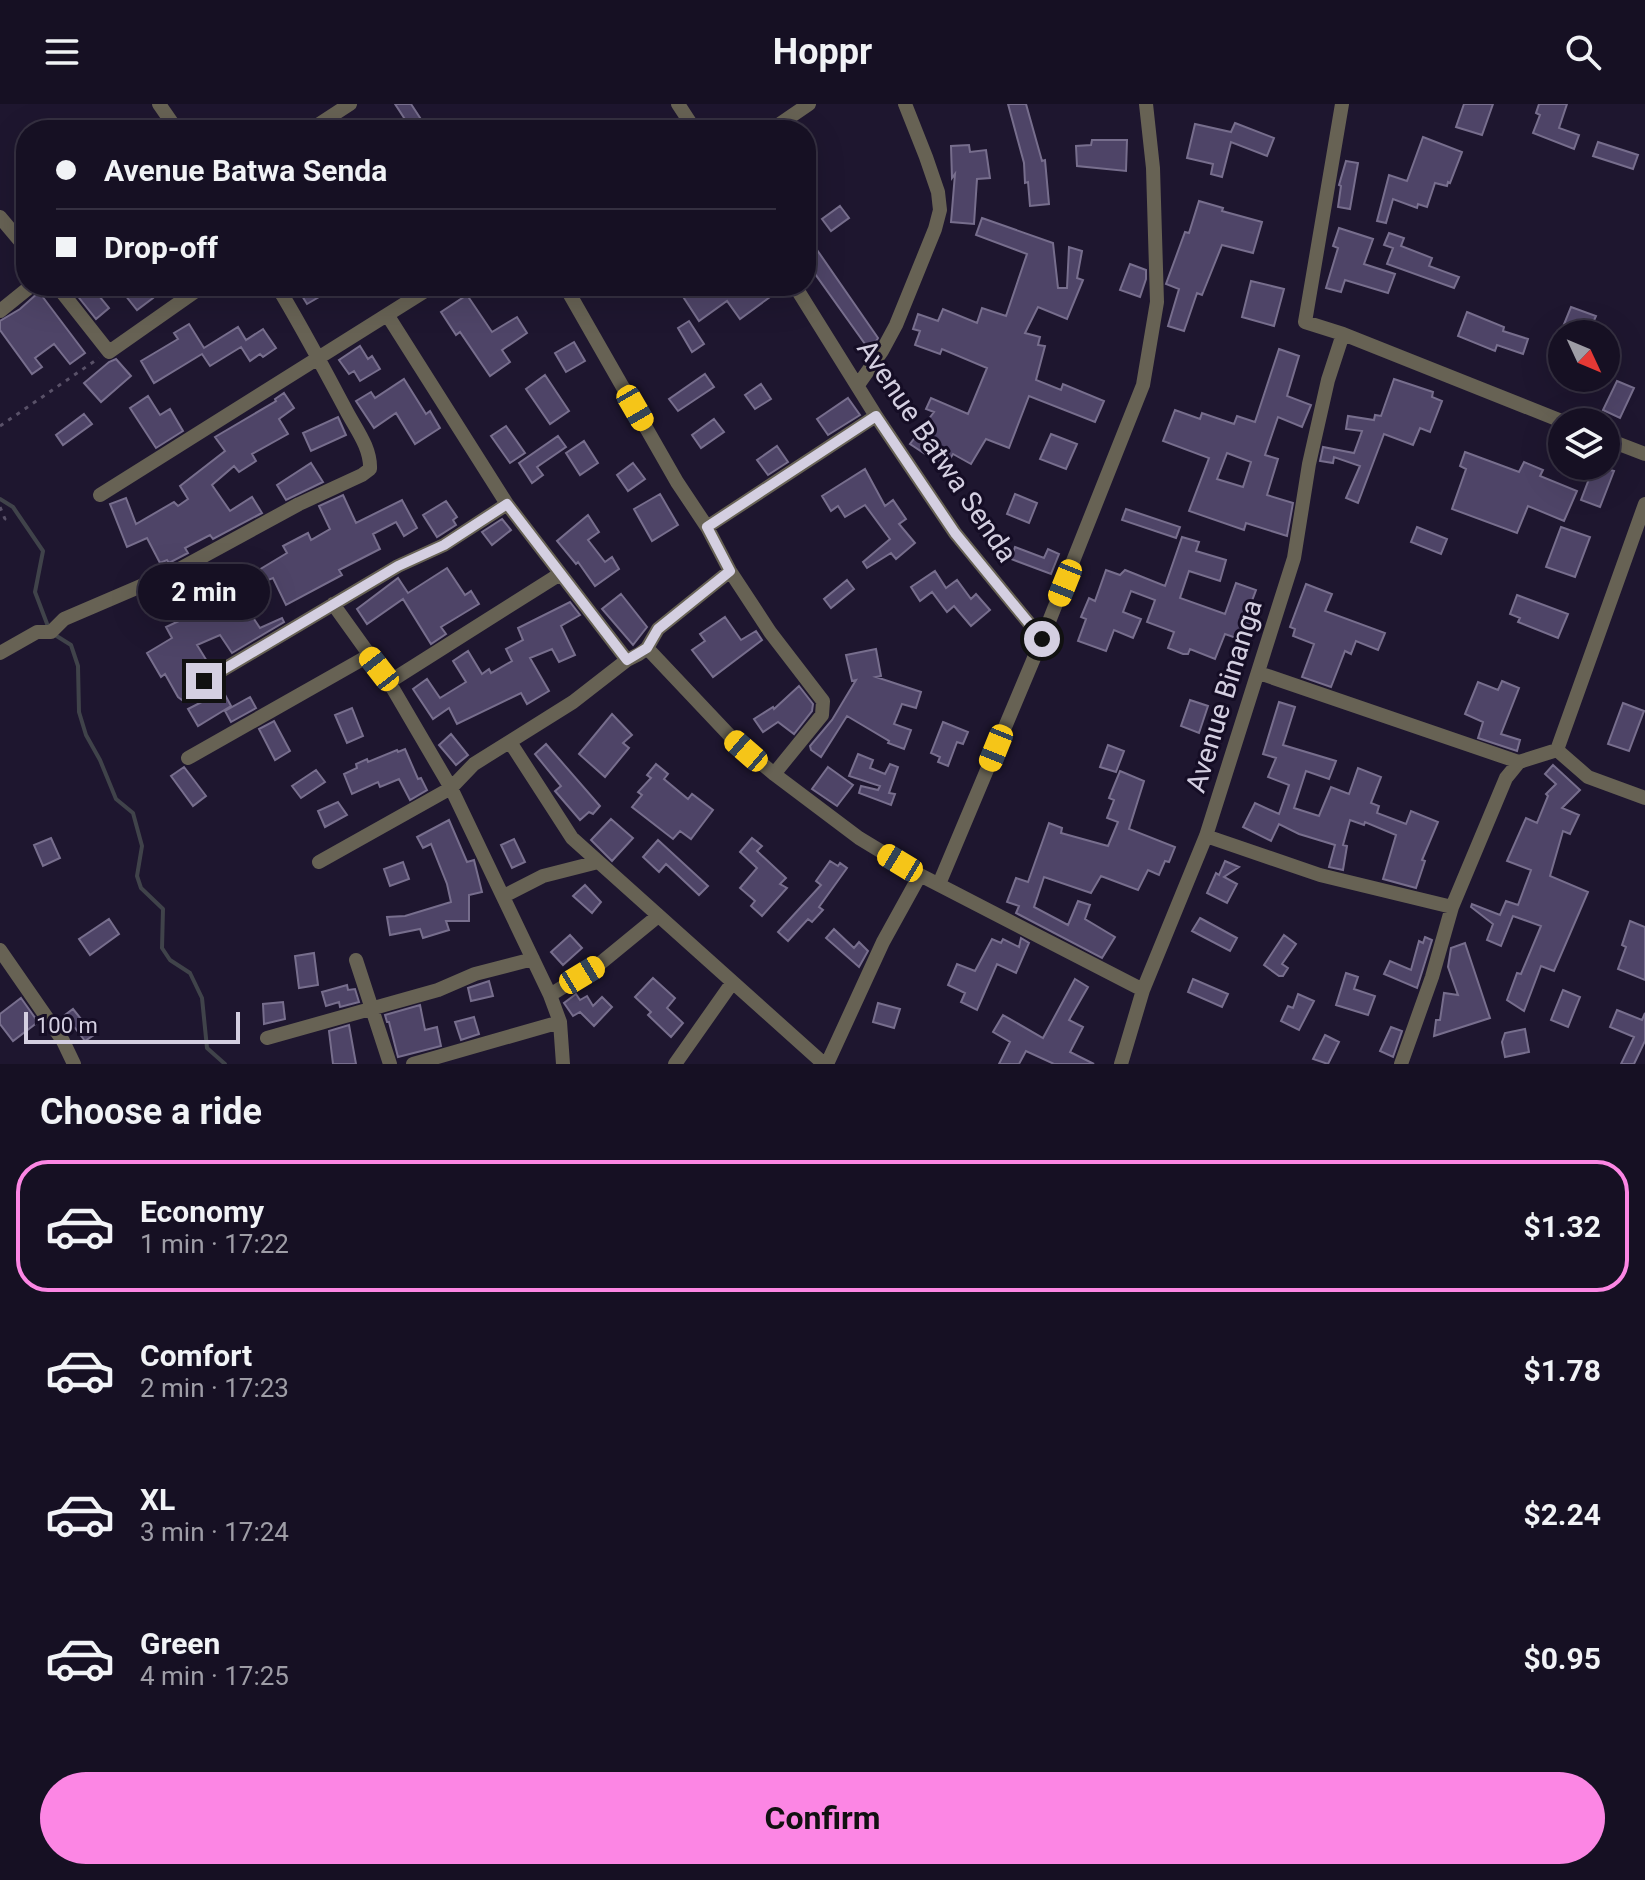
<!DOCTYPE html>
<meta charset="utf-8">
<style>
:root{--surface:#161023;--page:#231e30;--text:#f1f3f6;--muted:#9e9da6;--line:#353041;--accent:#fc86e4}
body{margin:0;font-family:Roboto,sans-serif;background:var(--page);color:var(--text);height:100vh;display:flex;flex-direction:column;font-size:30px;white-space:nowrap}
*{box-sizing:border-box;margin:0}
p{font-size:26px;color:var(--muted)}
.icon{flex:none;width:44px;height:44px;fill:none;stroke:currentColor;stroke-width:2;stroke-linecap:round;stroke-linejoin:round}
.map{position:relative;height:960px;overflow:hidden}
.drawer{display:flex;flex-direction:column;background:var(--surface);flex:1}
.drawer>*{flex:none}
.banner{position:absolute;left:16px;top:16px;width:800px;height:176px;border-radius:32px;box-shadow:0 8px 32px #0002,0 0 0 2px var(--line);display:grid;align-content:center;height:176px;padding:0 40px;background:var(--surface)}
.needle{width:52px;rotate:134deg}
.buttons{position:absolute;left:1548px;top:216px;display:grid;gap:16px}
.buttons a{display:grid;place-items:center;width:72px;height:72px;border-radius:50%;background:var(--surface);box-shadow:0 8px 32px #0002,0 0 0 2px var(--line);font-size:40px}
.scale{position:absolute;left:24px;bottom:20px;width:216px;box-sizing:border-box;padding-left:8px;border:4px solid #d4cfe1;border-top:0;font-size:22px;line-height:28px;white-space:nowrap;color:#d4cfe1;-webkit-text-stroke:6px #150d25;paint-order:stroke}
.end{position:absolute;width:36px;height:36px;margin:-18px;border:10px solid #d4cfe1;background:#111;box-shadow:0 0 0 4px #111}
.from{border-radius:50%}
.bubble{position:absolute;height:56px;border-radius:28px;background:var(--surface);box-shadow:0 8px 32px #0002,0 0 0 2px var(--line);font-size:26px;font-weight:700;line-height:56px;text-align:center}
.car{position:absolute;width:24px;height:48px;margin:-24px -12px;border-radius:10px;box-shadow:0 0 6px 2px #0007;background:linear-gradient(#f5c518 24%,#345 0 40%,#f5c518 0 76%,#345 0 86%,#f5c518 0)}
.banner b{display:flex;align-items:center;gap:28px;height:76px;font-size:30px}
.banner b+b{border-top:2px solid var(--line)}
.banner i{width:20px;height:20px;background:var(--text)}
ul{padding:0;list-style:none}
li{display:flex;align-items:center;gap:24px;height:132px;margin:0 16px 12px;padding:0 24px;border:4px solid transparent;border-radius:32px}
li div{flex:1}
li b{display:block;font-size:30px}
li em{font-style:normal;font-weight:700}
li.active{border-color:var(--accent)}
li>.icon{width:72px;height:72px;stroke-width:1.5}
h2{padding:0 40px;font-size:36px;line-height:96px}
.button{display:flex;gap:16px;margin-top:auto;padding:16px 40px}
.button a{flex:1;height:92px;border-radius:48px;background:var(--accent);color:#111;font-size:32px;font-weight:700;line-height:92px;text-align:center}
header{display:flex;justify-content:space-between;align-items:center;height:104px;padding:0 40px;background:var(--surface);font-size:36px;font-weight:700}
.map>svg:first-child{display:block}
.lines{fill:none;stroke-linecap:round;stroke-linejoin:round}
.stream{stroke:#40434a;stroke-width:4}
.building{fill:#4e4467;stroke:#776e8d;stroke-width:2;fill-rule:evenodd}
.path{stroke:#595168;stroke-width:3;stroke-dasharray:4 6;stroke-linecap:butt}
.minor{stroke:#676254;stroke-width:14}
.route{stroke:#d4cfe1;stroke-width:10}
.labels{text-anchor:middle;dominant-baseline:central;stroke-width:6;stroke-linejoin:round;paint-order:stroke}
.street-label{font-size:28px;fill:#d4cfe1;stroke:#150d25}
</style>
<header><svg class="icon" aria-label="menu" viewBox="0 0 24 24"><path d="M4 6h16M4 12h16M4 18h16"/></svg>Hoppr<svg class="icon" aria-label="search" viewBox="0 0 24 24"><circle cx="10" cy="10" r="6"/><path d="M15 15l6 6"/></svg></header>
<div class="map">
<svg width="1645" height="960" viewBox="0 0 1645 960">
<rect width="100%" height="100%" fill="#1e162f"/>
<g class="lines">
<path class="stream" d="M0,395L13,403L43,447L35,488L49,525
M55,531L71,541L78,562L79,608L86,631L100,656L116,695L133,709L142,742L137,772L141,784L163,805L162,844L170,856L190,869L202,894L207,944L225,960"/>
</g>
<path class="building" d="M395,0H411L428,26H412Z
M1008,0H1026L1042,57L1045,56L1049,100L1030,102L1028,78L1025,79L1024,59Z
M1464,0H1493L1482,31L1456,23Z
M1539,0H1567L1559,24L1579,31L1574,45L1533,29L1540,11L1536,9Z
M1235,19L1274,34L1267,52L1231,38L1222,73L1211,70L1213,60L1187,54L1195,20L1231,28Z
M1423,33L1462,48L1450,79L1448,78L1447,82L1435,79L1427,103L1418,100L1417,104L1393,95L1386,119L1377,117L1389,71L1407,77Z
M1092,36H1127L1126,67L1077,62L1076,42L1091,41Z
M1598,38L1638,51L1633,65L1593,52Z
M969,41L970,48L986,46L990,74L977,75L974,120L951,118L955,70L952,74L951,42Z
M1346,57L1358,59L1350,105L1338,103L1341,82L1339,81Z
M1199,97L1223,104L1222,107L1262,118L1253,149L1222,141L1202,191L1197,189L1184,227L1168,222L1179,185L1166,180L1185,128L1189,129Z
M840,102L849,114L831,127L822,115Z
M982,114L1053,139L1058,184H1067L1069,143L1082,147L1077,174L1083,176L1067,215L1038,203L1025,229L1040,233L1038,241L1045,242L1036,276L1061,286L1063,280L1104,297L1095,318L1029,292L1009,344L986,335L971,360L953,350L945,363L910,340L934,308L926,305L931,294L968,310L987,264L942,245L940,250L915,241L920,227L913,225L918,210L938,217L943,205L977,219L982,204L1006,212L1027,150L976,131Z
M1339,124L1373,135L1364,160L1395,170L1388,189L1345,176L1341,188L1326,184L1338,144L1333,142Z
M1389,129L1404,134L1401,142L1432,154L1429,162L1459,173L1454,184L1387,160L1393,144L1384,141Z
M806,130L878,234L870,247L813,167L816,164L806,151Z
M1130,160L1146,166V175L1140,193L1120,186Z
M1251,177L1284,185L1274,222L1242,213Z
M86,182H91L109,204L96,215L76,190Z
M137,182H144L153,194L137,206L125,191Z
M296,182H338L307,200Z
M676,182H762L770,193L740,215L727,197L699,217Z
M39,188L85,249L70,260L54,240L35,254L42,263L32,270L0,226V217L20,205Z
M467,191L492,228L517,213L527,229L502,246L510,258L490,272L460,228L456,231L441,208Z
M1571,203L1596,212L1588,230H1560Z
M1467,208L1504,223L1503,227L1528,235L1523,250L1497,241L1495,247L1458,232Z
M689,217L704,240L692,248L678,224Z
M189,220L204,244L238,223L246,236L263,225L276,244L263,253L260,250L250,257L241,243L210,262L202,250L154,279L141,257L178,235L174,229Z
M574,238L585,257L566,268L555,249Z
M360,242L368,255L372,252L380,265L360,277L354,267L349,270L339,256Z
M1279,245L1299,252L1287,292L1311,301L1302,323L1278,313L1265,351L1278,355L1267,391L1293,399L1287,432L1246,419L1244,426L1189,407L1209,354L1163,337L1175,306L1200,315L1202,309L1234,320L1237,312L1255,318ZM1227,349L1251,358L1243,383L1217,375Z
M116,255L131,272L101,298L84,279L109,258Z
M705,270L714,283L678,307L669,295Z
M545,271L569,307L550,320L526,285Z
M404,275L426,310L430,307L440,324L415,340L396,309L374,324L356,297L371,288L375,294Z
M1394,275L1433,288L1432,293L1442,297L1430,328L1420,324L1413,341L1384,330L1358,399L1346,394L1360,362L1334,353L1333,359L1320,357L1323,343L1354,349L1362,327L1346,325L1348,312L1374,316L1375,311L1381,312Z
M1617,277L1634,284L1620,314L1603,306Z
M761,280L771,295L755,305L745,291Z
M284,289L294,304L279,315L288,330L252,350L256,357L239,368L234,362L212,381L230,407L252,393L262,409L213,435L210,431L185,444L188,449L169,459L167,456L160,459L147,434L127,443L110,400L126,394L136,420L174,398L178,402L188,395L180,382L225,347L215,333L276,297L275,295Z
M148,292L160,311L170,305L183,327L156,344L130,304Z
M848,294L860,311L828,331L817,315Z
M84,310L92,320L63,341L56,331Z
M338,313L346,331L311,347L303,329Z
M714,315L724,328L701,344L692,331Z
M506,322L525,349L510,359L491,332Z
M1051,330L1077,340L1066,365L1040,355Z
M558,332L566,343L537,363L543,371L532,379L519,359Z
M584,337L598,359L580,371L566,349Z
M777,342L788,358L768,371L757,356Z
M1465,348L1519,368L1524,358L1543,366L1540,372L1577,387L1564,417L1528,402L1517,429L1452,405L1466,365L1460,362Z
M311,359L323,378L286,396L277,381Z
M633,359L645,375L628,387L617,371Z
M1594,362L1614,367L1600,403L1581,396Z
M865,365L885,402L893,396L906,415L899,420L915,439L896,455L891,449L867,464L863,458L890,435L865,401L845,413L838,402L831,407L822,392Z
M660,390L678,421L652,437L634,405Z
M1015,390L1037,399L1029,419L1007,410Z
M343,391L356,419L402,396L417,424L404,432L396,418L373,430L380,445L339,466L342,471L286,501L273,474L258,480L260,486L243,496L234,481L287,449L283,442L308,429L311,436L330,425L319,402Z
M446,397L457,413L453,416L456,421L437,433L423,411Z
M1126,405L1180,423L1176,434L1122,416Z
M588,411L599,428L588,436L605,458L612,453L619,465L595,482L578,458L576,460L557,437Z
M502,415L511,426L492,441L482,428Z
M1417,423L1447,435L1441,450L1411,438Z
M1561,423L1590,433L1575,473L1546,463Z
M1182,433L1199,438L1196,447L1226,456L1220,477L1189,467L1180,494L1225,510L1236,479L1256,486L1246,513L1255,517L1250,530L1242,527L1239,535L1225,530L1215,555L1190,545L1188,550H1183L1168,544L1174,528L1147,518L1155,496L1131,487L1123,508L1141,515L1133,534L1114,526L1106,547L1078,537L1086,515L1081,513L1089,494L1095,497L1106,466L1120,471L1125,466L1165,482Z
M1015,443L1044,454L1048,445L1059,450L1051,470L1011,455Z
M447,464L465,491L471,487L479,500L441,523L446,530L431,540L403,495L367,520L357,505L398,474L408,489Z
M935,467L946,484L957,476L971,495L976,490L990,506L971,522L954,502L947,508L932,488L920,497L911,483Z
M847,476L854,485L831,504L824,495Z
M186,480L202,510L238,491L260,524L282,514L284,518L232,549L220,531L197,541L210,562L192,576L197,584L182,596L178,593L165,570L161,573L147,549L172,534L166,523L179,517L173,505L183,499L176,486Z
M1306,480L1332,490L1325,507L1385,529L1378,546L1356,537L1351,550L1345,547L1331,583L1302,573L1314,540L1293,532L1295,525L1290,523Z
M621,490L647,523L633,541L602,505Z
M1517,491L1568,510L1558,534L1518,518L1520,514L1510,510Z
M570,498L580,511L561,522L575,551L559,558L552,545L530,554L549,587L527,600L521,589L457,620L449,604L433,615L413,585L427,575L440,594L466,578L453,557L468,547L482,570L489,565L491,569L512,557L506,545L523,536L518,524Z
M725,513L741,536L756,527L762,536L713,573L692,546L705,537L700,530Z
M876,545L881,572L876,573L921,588L916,604L902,600L894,620L911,626L904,645L888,639L889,637L847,612L821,653L811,646L810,642L832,616L856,576L852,577L846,551Z
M1502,577L1519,584L1501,630L1520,636L1517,647L1478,634L1483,618L1465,610L1478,578L1498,586Z
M799,582L813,600L812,607L794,630L778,618L763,628L754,615L773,603L774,605Z
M223,587L231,602L198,622L188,605Z
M250,593L256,604L231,618L225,607Z
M1190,596L1208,602L1199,629L1181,622Z
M1279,598L1295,603L1283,641L1336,657L1329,675L1306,667L1294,704L1319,712L1331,683L1349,690L1358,664L1381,673L1371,699L1379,702L1377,709L1406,720L1411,707L1438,718L1422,756L1425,757L1416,784L1383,775L1396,731L1365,718L1364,721L1350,716L1343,741L1347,742L1343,766L1329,763L1335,741L1299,730L1279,720L1271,737L1243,723L1255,699L1279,710L1289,681L1268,673L1276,654L1263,650Z
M1623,599L1644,607L1629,647L1608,640Z
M352,604L363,632L347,639L335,611Z
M612,610L632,631L623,639L629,644L605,673L579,650Z
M274,617L290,647L275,656L259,625Z
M943,618L968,628L963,640L957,638L948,662L938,658L940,653L931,649Z
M451,630L468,651L456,661L439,641Z
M546,640L600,702L593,710L589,708L580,716L555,687L561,682L535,650Z
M1108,641L1124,647L1116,668L1100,663Z
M405,645L418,675L421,674L427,686L410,696L399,675L380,683L378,678L352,690L344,670L357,664L356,660L367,655L368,658L397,646L398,648Z
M858,650L873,656L870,664L885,670L890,660L898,663L889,689L895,690L891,701L859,689L861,682L878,686L880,682L849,672Z
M656,660L668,670L664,675L688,695L692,690L713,706L691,735L680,727L673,735L632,703L642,691L638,688L651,674L647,671Z
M1553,661L1580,686L1562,704L1579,711L1570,730L1563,727L1550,772L1588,788L1554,867L1541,862L1524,907L1507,896L1517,869L1521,870L1541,822L1513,812L1501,842L1487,836L1493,820L1471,803L1472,800L1500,811L1506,797L1518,801L1531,766L1507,757L1526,714L1537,719L1548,692L1546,690L1556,680L1545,670Z
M184,663L206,692L193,702L171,672Z
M828,663L853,681L837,702L812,685Z
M316,666L325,678L301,694L292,682Z
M1120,667L1144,677L1129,725L1175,743L1169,758L1165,757L1159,771L1148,766L1138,786L1101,772L1091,789L1044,773L1034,803L1068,821L1078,797L1090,801L1085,815L1115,833L1102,854L1016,809L1019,802L1007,798L1016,774L1028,778L1049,719L1062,724L1061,729L1108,742L1118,718L1107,714L1114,696L1109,694Z
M338,698L347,711L325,723L318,707Z
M611,715L633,734L612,757L591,736Z
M449,716L467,758L474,756L482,788L469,791V817H446L449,826L423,834L420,825L390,831L387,813L405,812L451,798L447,780L431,740L423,744L417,733Z
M51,734L60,754L43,762L34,741Z
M752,734L762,742L757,747L786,774L780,780L787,784L762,812L751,802L755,797L740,784L757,764L740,748Z
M514,735L525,758L512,764L501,741Z
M658,736L708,782L699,791L666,760L659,768L643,753Z
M830,757L838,762L840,759L847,764L819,803L823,806L812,818L808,815L788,837L778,828L821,781L816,777Z
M1225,757L1239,763L1224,773L1237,780L1227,799L1207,789L1216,769L1219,771Z
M403,758L409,775L390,782L384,765Z
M585,781L601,798L592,809L573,792Z
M1200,814L1237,834L1230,847L1192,827Z
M109,815L119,830L90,851L79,835Z
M1630,817L1645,823V876L1618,865L1626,843L1622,841Z
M834,825L854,844L859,838L868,847L859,863L826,834Z
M570,831L582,844L563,861L551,848Z
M1284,831L1296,840L1282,860L1288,864L1283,872H1279L1264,861Z
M1425,833L1432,836L1417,884L1384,870L1390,857L1411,866L1419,837L1423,839Z
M1021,834L1029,839L1016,869L997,860L977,906L961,898L965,889L948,881L957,860L975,867L992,835L1001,839L1003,835L1019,843Z
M1465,839L1490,914L1434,932L1436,916H1440L1444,889L1458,891L1448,863L1451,844Z
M314,849L318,881L299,884L295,852Z
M1346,869L1358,873L1354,885L1375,892L1368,911L1336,901Z
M653,874L675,894L667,904L683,919L671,933L648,911L651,908L635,893Z
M1075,875L1088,883L1069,916L1083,923L1070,948L1094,960H1054L1026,947L1019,960H999L1010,938L993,928L1003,911L1043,934Z
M1193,875L1228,890L1222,903L1188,888Z
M489,877L493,892L471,897L468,884Z
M347,881L348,886L355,885L359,898L340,903L339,898L326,902L322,888Z
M1563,886L1580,893L1568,923L1551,916Z
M576,890L580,896L587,892L593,902L602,893L612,903L594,922L580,908L573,912L564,899Z
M1298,890L1314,897L1299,926L1281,917L1288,902L1293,904Z
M21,894L38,918L13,937L0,920V910Z
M283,898L285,915L264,920L263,900Z
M878,899L900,905L894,924L873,918Z
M420,901L425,926L437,923L441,942L398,953L389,918H387L385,911Z
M73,905L94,931L85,937L65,911Z
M1617,906L1642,916L1645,909V937L1634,960H1621L1634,933L1610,923Z
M474,913L479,930L461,936L455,918Z
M349,921L356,960H333L329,927Z
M1391,923L1402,927L1393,953L1380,947Z
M1525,925L1529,948L1505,953L1502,938L1505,929Z
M1325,931L1339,938L1328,960L1313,955Z"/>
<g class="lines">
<path class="path" d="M0,322L99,254
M0,403L5,415L0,419"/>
<path class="minor" d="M159,0L177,26
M678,0L695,26
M1342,0L1305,218L1343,230L1564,318
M310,26L350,0
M771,26L809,0
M0,113L26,144
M57,182L109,248L203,182
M565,182L677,378L707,423L730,467L770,528L823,597L822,611L774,670
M795,182L876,312L955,429L1042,535
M0,207L31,182
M388,212L507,400L627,556
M858,281L882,247L896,221L935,125L940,106L938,88L926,53L905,0
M1606,335L1645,350
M100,391L433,182
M707,423L876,312
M333,500L389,578L451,684L550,891L560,918L563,960
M647,544L732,634L774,670L859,734L920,771L1143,886
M0,549L37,528H51L64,515L176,467L299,400L362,371L370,365C371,344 356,325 347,308C324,265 302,223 277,182
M1259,569L1519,658
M204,577L398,462L444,441L507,400
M389,578L560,470
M510,638L572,734L824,960
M1557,646L1645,400
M1557,646L1588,673L1645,694
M188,654L368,552
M1206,732L1320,771L1452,803
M319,758L451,684L474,660L573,598L627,556L639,550L647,544L658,525L730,467
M939,780L1042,535L1143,281L1157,198L1153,64L1146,0
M504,792L543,772L598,758
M0,846L63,937L74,960
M356,856L390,960
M550,891L597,862L658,812
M267,934L438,886L475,870L533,855
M413,960L560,918
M675,960L732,879
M827,960L883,838L920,771
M1121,960L1143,886L1206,732L1294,454L1309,360L1328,276L1343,230
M1401,960L1432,873L1452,803L1506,674L1519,658L1557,646"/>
</g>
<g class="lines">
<path class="route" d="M204,577L398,462L444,441L507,400L627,556L647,544L658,525L730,467L707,423L876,312L955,429L1042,535"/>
</g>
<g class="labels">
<g class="street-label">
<text transform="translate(937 347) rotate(56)">Avenue Batwa Senda</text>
<text transform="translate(1224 592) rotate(-73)">Avenue Binanga</text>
</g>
</g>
</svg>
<div class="buttons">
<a><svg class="needle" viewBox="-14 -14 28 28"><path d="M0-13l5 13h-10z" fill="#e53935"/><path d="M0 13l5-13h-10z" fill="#9e9da6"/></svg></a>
<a><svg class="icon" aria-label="layers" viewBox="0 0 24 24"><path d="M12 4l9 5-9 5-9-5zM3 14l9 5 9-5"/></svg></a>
</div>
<div class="scale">100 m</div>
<i class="end from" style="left:1042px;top:535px"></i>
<i class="end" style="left:204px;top:577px"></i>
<div class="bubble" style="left:138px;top:460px;width:132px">2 min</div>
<i class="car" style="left:635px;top:304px;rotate:150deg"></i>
<i class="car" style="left:1065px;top:479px;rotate:202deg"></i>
<i class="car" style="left:379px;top:565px;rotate:322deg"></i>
<i class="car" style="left:996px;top:644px;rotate:202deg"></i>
<i class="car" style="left:746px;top:647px;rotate:311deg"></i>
<i class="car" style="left:900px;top:759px;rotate:301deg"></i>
<i class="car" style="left:582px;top:871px;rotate:59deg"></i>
<div class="banner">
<b><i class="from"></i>Avenue Batwa Senda</b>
<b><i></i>Drop-off</b>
</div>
</div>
<section class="drawer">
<h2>Choose a ride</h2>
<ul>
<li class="active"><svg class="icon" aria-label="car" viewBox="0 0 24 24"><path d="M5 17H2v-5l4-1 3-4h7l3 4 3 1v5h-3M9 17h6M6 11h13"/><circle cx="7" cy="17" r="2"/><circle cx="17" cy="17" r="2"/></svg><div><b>Economy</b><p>1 min · 17:22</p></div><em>$1.32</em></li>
<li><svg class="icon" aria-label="car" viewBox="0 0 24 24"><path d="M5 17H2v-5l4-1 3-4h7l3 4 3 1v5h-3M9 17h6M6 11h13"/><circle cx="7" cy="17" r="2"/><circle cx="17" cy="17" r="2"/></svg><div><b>Comfort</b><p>2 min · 17:23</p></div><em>$1.78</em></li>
<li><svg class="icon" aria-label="car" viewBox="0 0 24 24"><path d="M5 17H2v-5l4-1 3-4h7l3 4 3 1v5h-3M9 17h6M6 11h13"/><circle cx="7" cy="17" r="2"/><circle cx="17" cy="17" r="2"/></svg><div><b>XL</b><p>3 min · 17:24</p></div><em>$2.24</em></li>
<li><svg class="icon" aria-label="car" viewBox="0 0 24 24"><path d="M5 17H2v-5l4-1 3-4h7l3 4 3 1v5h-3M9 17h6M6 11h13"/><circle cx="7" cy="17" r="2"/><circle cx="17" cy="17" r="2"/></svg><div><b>Green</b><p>4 min · 17:25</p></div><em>$0.95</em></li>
</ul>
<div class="button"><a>Confirm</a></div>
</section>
